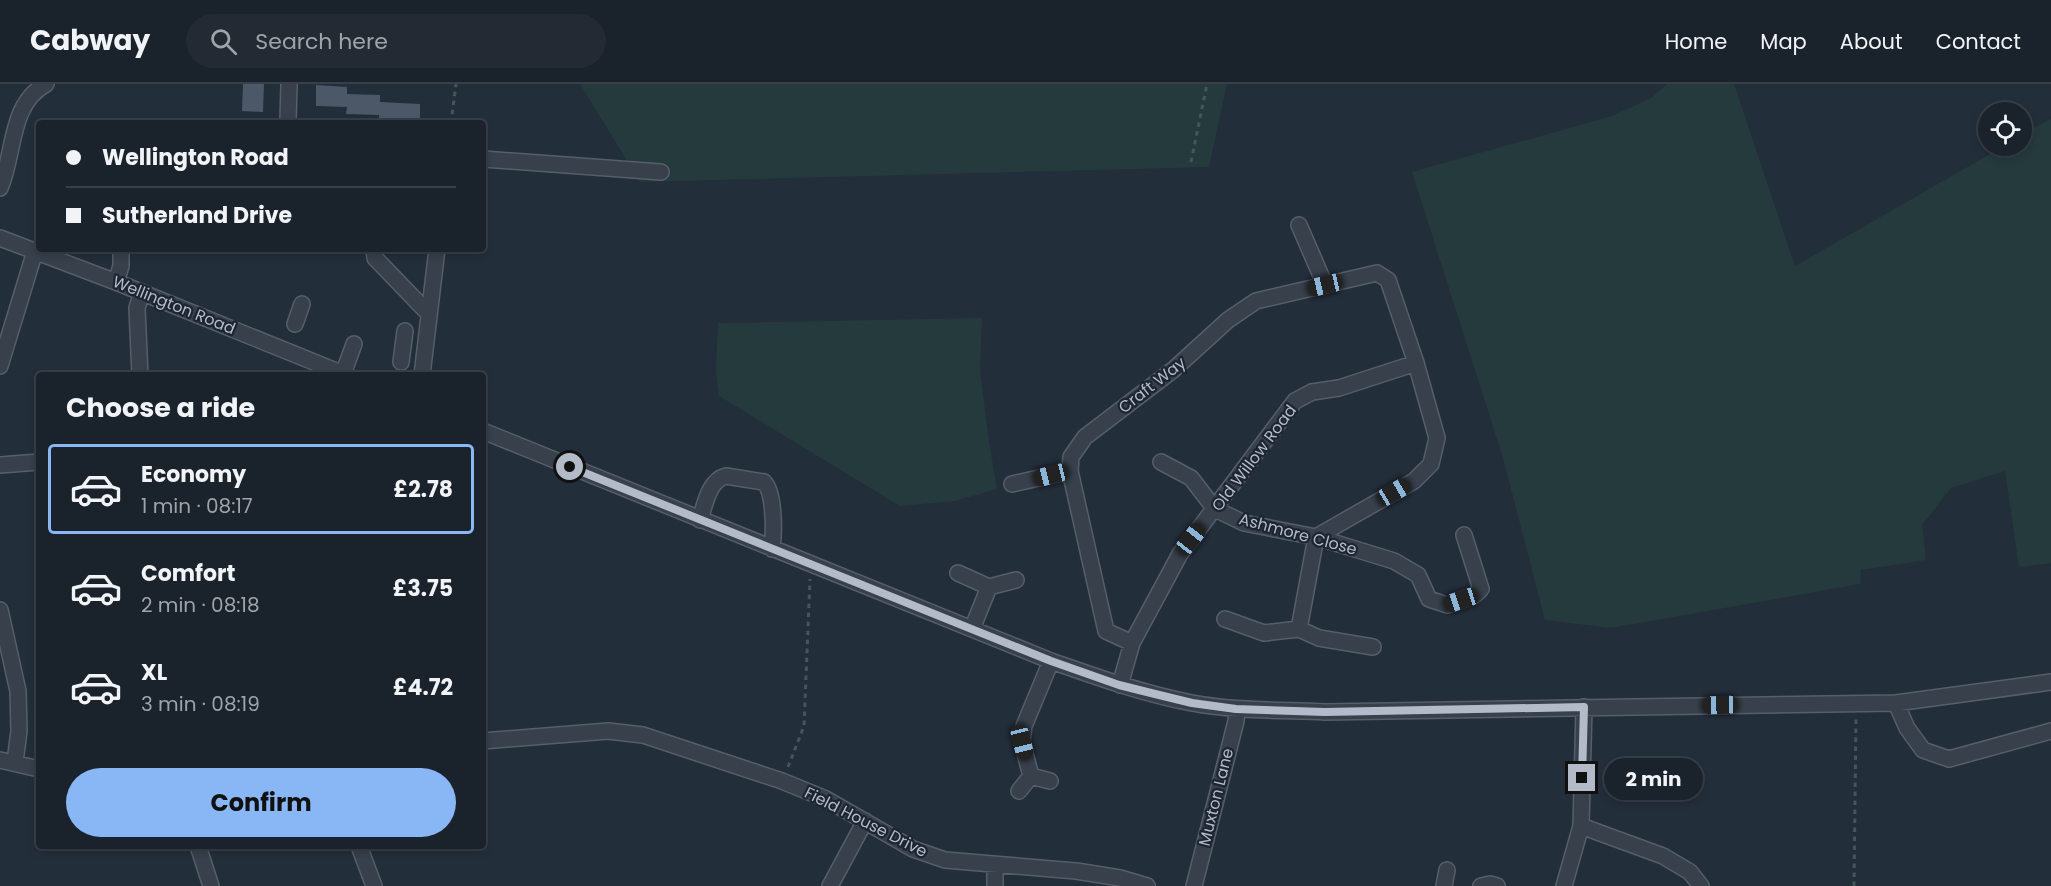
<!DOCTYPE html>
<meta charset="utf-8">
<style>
:root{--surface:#1a222c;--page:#232a34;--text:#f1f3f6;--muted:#9fa4a9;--line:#383f48;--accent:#89b7f5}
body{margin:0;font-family:Poppins,sans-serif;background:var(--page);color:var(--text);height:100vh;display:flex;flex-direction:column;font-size:22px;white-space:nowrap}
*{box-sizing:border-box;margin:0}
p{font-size:20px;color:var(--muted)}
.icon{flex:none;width:33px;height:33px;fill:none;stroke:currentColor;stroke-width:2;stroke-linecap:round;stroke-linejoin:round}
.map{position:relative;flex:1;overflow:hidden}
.sheet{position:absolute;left:36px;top:288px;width:450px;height:477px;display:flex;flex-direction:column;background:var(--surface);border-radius:6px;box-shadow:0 3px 9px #0003,0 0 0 2px var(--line)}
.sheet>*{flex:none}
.hud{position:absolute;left:36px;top:36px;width:450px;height:132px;border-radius:6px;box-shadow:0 3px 9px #0003,0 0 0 2px var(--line);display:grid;align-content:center;height:132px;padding:0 30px;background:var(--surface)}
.fabs{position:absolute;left:1978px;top:18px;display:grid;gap:12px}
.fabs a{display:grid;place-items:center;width:54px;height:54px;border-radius:50%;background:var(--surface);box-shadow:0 3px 9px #0003,0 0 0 2px var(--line);font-size:30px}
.end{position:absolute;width:27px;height:27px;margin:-14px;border:8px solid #b2bbc7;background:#111;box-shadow:0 0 0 3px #111}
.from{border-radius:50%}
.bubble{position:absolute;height:42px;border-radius:21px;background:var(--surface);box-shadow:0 3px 9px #0003,0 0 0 2px var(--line);font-size:20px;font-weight:700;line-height:42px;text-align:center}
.car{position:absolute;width:18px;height:36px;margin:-18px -9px;border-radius:8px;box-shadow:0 0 4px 2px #0007;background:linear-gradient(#222 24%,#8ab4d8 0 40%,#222 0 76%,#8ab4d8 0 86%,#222 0)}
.hud b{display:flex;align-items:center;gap:21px;height:57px;font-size:22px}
.hud b+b{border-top:2px solid var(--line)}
.hud i{width:15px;height:15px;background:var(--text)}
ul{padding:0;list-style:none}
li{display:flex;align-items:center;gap:18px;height:90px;margin:0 12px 9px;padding:0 18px;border:3px solid transparent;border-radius:6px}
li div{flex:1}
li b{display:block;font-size:22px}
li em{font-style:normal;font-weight:700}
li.current{border-color:var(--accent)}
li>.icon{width:54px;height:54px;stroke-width:1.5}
h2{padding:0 30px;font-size:27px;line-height:72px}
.primary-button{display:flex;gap:12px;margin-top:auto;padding:12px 30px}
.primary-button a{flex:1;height:69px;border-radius:36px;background:var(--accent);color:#111;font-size:24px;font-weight:700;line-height:69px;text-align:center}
header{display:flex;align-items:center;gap:36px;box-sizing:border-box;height:84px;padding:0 30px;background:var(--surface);border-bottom:2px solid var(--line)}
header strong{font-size:28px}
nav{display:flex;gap:33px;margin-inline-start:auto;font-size:21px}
.search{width:420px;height:54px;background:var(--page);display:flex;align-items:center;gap:15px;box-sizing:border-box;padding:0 21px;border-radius:33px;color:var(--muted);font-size:22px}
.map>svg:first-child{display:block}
.green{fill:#253a3c}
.building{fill:#4c5867}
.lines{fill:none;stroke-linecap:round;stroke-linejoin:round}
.minor-casing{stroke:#555e69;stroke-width:18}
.path{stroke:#435759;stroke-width:3;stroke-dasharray:4.5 4.5;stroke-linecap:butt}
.minor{stroke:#37404b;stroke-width:15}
.route{stroke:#b2bbc7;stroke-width:8}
.labels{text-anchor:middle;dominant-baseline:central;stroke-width:4.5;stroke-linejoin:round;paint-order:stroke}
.street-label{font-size:16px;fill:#b2bbc7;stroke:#1c2530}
</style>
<header>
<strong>Cabway</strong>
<div class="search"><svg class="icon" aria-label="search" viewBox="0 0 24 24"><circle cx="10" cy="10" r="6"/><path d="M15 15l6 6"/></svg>Search here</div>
<nav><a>Home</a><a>Map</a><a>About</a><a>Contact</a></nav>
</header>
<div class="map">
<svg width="2051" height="802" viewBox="0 0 2051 802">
<rect width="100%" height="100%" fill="#232e3b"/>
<path class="green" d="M580,0H1227L1209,83L640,98Z
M1667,0H1734L1795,182L2004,62H2022V51L2051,35V479L2019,483L2005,387L1951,404L1922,441L1926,476L1861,486L1860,500L1611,544L1545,536L1503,374L1412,88L1612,32L1651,14Z
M982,234L980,286L989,358L997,405L955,417L900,422L719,312L716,286L718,239Z"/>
<path class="building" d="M243,0H264L263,28L242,27Z
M316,1L347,3V10L380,11V18L420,20V39L379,38V31L346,30L347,23L316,22Z"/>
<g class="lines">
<defs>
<path id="minor" d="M288,36L289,0
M483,75L661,88
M0,104C15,70 9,20 46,0
M1299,141L1325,201
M0,154L116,198L346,291
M374,165L375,174L429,230
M116,198L121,182V165
M295,240L302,220
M401,278L405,247
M0,282L35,167
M343,290L354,260
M140,291L137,224L142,208
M422,291L437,165
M483,347L1051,577C1097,593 1144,610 1192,619C1235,627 1281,626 1325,628L1896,619L2051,598
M1161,378L1191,394L1215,425L1244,439L1316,453L1394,477L1418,491L1429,515L1447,521L1475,511L1481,505L1464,451
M0,381L39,378
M1012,400L1070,387
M700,436C705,420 709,396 726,392L764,398C775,409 774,450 772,465
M958,489L989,503
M0,526L18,607L19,647L15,678
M1225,535L1264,549L1299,545L1319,554L1373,563
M972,545L989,503L1016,496
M1299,545L1316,453
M1132,559L1180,470L1295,317L1312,308L1339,304L1416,279
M1120,601L1132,559L1106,547L1070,387L1071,373L1085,353L1173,286L1228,236L1256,217L1377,189L1388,196L1416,279L1437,354L1431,380L1414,397L1316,453
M1896,619L1907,644L1923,666L1949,675L2051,647
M483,657L608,647L643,651L782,697L826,715L913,765L945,776L1076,787L1120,794L1147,802
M0,676L39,685
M1031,692L1050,697
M1019,707L1031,692L1022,658L1024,642L1051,577
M1581,742L1663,772L1690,788L1701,802
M198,762L211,802
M359,762L374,802
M830,802L865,737
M995,802V781
M1194,802L1236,637L1237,625
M1444,802L1447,786
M1481,802L1490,800L1497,802
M1564,802L1581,742L1584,623"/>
</defs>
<use href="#minor" class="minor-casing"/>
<path class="path" d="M451,39L456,0
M1191,78L1207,0
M788,683L804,642L810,495
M1854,802L1856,633"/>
<use href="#minor" class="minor"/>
</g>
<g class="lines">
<path class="route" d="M570,383L1051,577L1119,601L1151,609L1192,619L1236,625L1325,628L1584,623L1582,694"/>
</g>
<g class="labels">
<g class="street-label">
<text transform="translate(174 221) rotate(22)">Wellington Road</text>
<text transform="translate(1152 301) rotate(-38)">Craft Way</text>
<text transform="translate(1254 374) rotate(-53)">Old Willow Road</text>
<text transform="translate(1298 450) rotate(15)">Ashmore Close</text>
<text transform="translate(1216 713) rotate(-76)">Muxton Lane</text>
<text transform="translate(866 738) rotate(27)">Field House Drive</text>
</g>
</g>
</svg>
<div class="fabs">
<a><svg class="icon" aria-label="locate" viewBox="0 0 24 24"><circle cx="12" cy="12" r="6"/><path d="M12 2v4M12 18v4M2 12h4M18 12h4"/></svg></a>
</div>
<i class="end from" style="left:570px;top:383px"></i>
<i class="end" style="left:1582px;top:694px"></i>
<div class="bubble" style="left:1604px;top:674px;width:99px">2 min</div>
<i class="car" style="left:1325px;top:201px;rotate:257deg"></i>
<i class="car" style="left:1051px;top:391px;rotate:256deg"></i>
<i class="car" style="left:1394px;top:408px;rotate:60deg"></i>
<i class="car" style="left:1191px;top:455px;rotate:38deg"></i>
<i class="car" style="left:1461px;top:516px;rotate:252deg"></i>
<i class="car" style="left:1720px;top:621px;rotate:269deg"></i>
<i class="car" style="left:1022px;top:658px;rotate:166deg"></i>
<div class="hud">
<b><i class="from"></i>Wellington Road</b>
<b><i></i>Sutherland Drive</b>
</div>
<section class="sheet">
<h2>Choose a ride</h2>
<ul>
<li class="current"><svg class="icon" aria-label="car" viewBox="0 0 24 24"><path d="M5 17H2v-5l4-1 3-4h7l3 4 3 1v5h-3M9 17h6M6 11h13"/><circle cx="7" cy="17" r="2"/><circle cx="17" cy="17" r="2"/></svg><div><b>Economy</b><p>1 min · 08:17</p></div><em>£2.78</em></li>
<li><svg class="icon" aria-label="car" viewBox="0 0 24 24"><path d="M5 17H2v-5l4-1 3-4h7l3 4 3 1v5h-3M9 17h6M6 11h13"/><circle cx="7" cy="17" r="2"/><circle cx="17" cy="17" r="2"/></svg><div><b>Comfort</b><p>2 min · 08:18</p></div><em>£3.75</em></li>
<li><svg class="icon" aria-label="car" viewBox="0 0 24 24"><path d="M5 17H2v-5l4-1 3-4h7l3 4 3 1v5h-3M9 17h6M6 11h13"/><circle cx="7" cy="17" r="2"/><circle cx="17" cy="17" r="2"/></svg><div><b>XL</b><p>3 min · 08:19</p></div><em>£4.72</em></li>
</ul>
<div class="primary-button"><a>Confirm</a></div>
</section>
</div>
